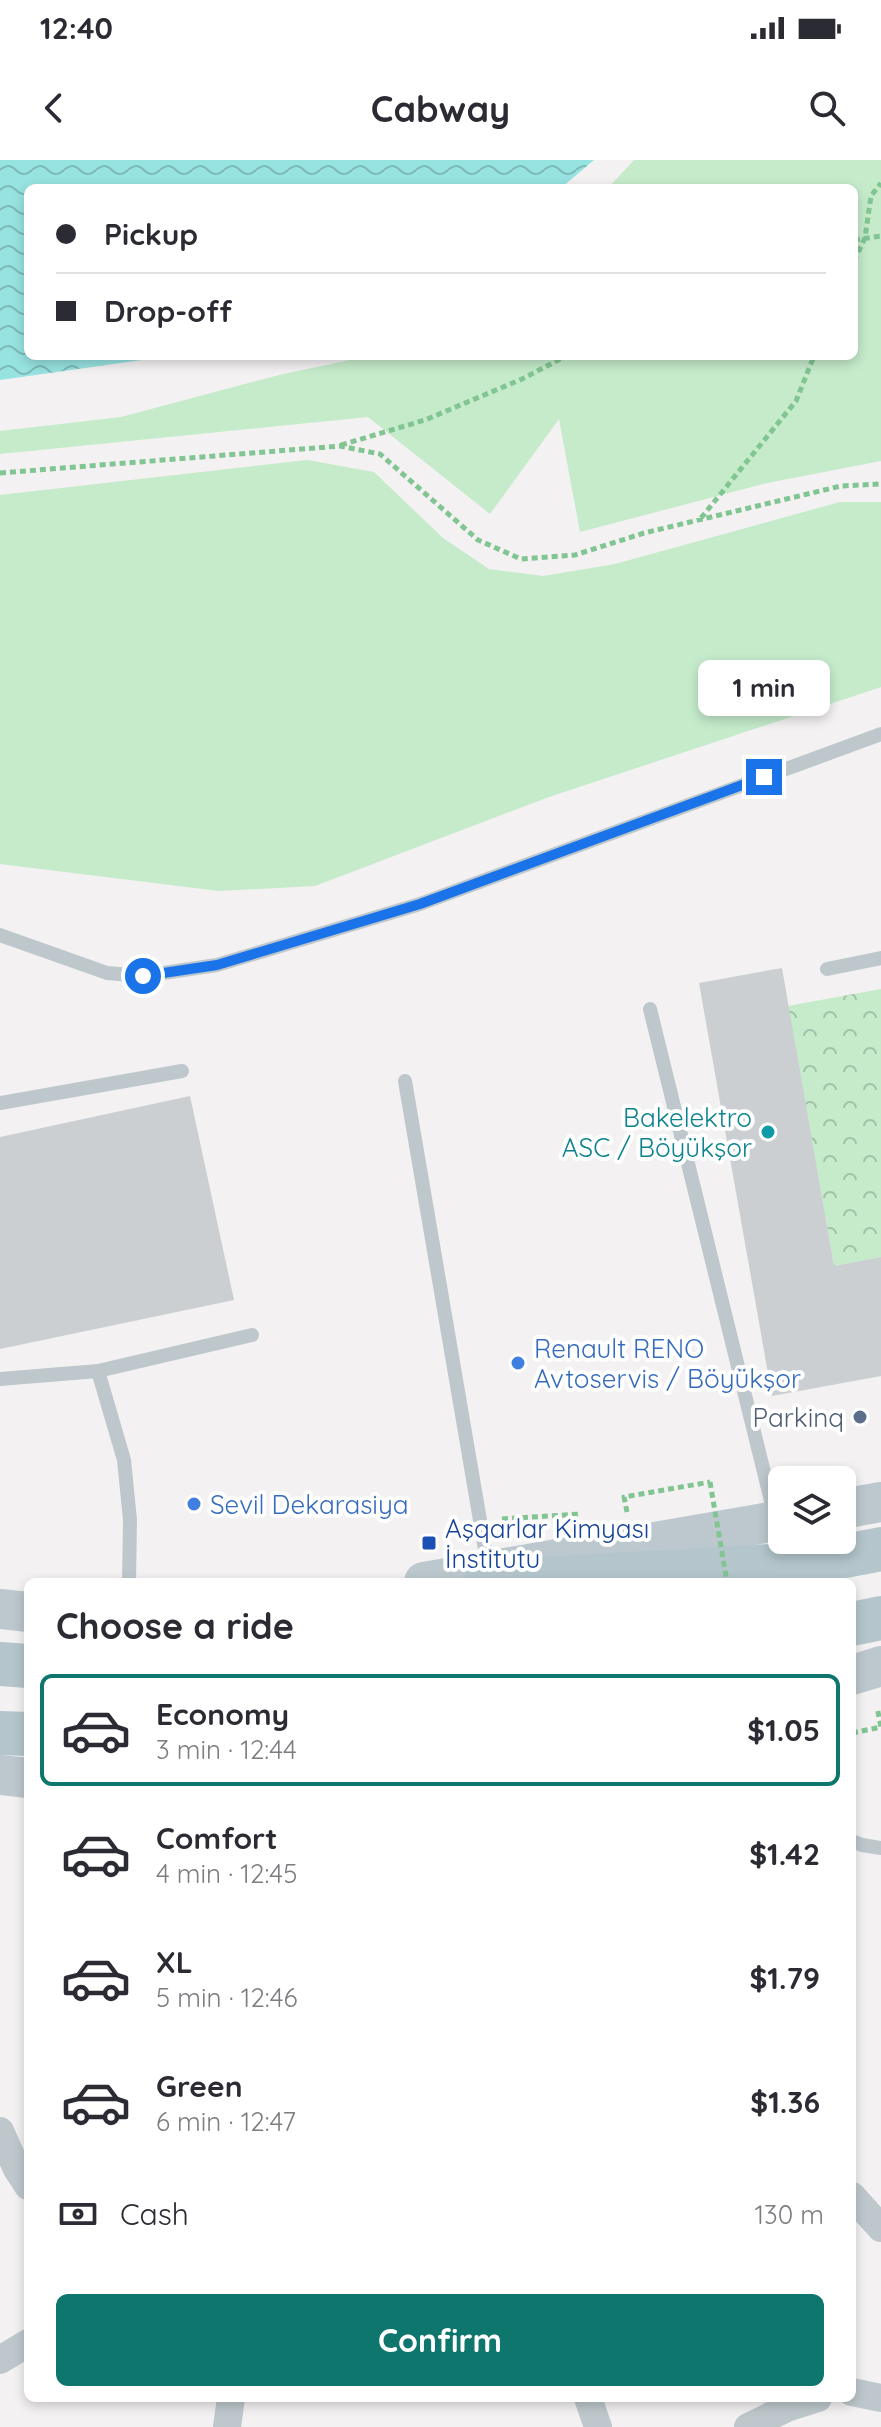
<!DOCTYPE html>
<meta charset="utf-8">
<style>
:root{--surface:#fff;--page:#f7f7f7;--text:#2b2b33;--muted:#7c7c81;--line:#e1e1e2;--accent:#0f766e}
body{margin:0;font-family:Quicksand,sans-serif;background:var(--page);color:var(--text);height:100vh;display:flex;flex-direction:column;font-size:30px;white-space:nowrap}
*{box-sizing:border-box;margin:0}
p{font-size:26px;color:var(--muted)}
.icon{flex:none;width:44px;height:44px;fill:none;stroke:currentColor;stroke-width:2;stroke-linecap:round;stroke-linejoin:round}
.map{position:relative;flex:1;overflow:hidden}
.side{position:absolute;left:24px;top:1418px;width:832px;height:824px;display:flex;flex-direction:column;background:var(--surface);border-radius:12px;box-shadow:0 4px 12px #0003}
.side>*{flex:none}
.guide{position:absolute;left:24px;top:24px;width:834px;height:176px;border-radius:12px;box-shadow:0 4px 12px #0003;display:grid;align-content:center;height:176px;padding:0 32px;background:var(--surface)}
.buttons{position:absolute;left:768px;top:1306px;display:grid;gap:16px}
.buttons a{display:grid;place-items:center;width:88px;height:88px;border-radius:12px;background:var(--surface);box-shadow:0 4px 12px #0003;font-size:40px}
.end{position:absolute;width:36px;height:36px;margin:-18px;border:10px solid #1a73e8;background:#fff;box-shadow:0 0 0 4px #fff}
.from{border-radius:50%}
.bubble{position:absolute;height:56px;border-radius:12px;background:var(--surface);box-shadow:0 4px 12px #0003;font-size:26px;font-weight:800;line-height:56px;text-align:center}
.guide b{display:flex;align-items:center;gap:28px;height:76px;font-size:30px}
.guide b+b{border-top:2px solid var(--line)}
.guide i{width:20px;height:20px;background:var(--text)}
ul{padding:0;list-style:none}
li{display:flex;align-items:center;gap:24px;height:112px;margin:0 16px 12px;padding:0 16px;border:4px solid transparent;border-radius:12px}
li div{flex:1}
li b{display:block;font-size:30px}
li em{font-style:normal;font-weight:800}
li.active{border-color:var(--accent)}
li>.icon{width:72px;height:72px;stroke-width:1.5}
h2{padding:0 32px;font-size:36px;line-height:96px}
.pay{display:flex;align-items:center;gap:20px;height:88px;padding:0 32px;font-size:30px}
.pay p{margin-inline-start:auto}
.primary-button{display:flex;gap:16px;margin-top:auto;padding:16px 32px}
.primary-button a{flex:1;height:92px;border-radius:12px;background:var(--accent);color:#fff;font-size:32px;font-weight:800;line-height:92px;text-align:center}
.status{display:flex;justify-content:space-between;align-items:center;height:56px;padding:0 40px;background:var(--surface);direction:ltr}
.status svg{height:22px;fill:currentColor}
header{display:flex;justify-content:space-between;align-items:center;height:104px;padding:0 32px;background:var(--surface);font-size:36px;font-weight:800}
.map>svg:first-child{display:block}
.grass{fill:#c5ebcb}
.park{fill:url(#park-crowns)}
.water{fill:url(#water-waves)}
.building{fill:#cbcfd2}
.lines{fill:none;stroke-linecap:round;stroke-linejoin:round}
.path{stroke:#81c593;stroke-width:5;stroke-dasharray:6 4;stroke-linecap:butt}
.service{stroke:#bec8cc;stroke-width:14}
.minor{stroke:#bec8cc;stroke-width:28}
.secondary{stroke:#bcc8cd;stroke-width:40}
.primary{stroke:#b4c6cc;stroke-width:44}
.path-bridge{stroke:#81c593;stroke-width:5;stroke-dasharray:6 4;stroke-linecap:butt}
.route{stroke:#1a73e8;stroke-width:10}
.culture-dot{fill:#0f9aa8;stroke:#fff;stroke-width:3}
.shop-dot{fill:#3f7fe0;stroke:#fff;stroke-width:3}
.service-dot{fill:#5c6f8a;stroke:#fff;stroke-width:3}
.transit-dot{fill:#1a4fb4;stroke:#fff;stroke-width:3}
.labels{text-anchor:middle;dominant-baseline:central;stroke-width:8;stroke-linejoin:round;paint-order:stroke}
.culture-label{font-size:26px;fill:#0d838f;stroke:#fff;text-anchor:end}
.shop-label{font-size:26px;fill:#366cbe;stroke:#fff;text-anchor:start}
.service-label{font-size:26px;fill:#4e5e75;stroke:#fff;text-anchor:end}
.transit-label{font-size:26px;fill:#164399;stroke:#fff;text-anchor:start}
</style>
<div class="status"><b>12:40</b><svg viewBox="0 0 49 12"><path d="M0 12V9h3v3zM5 12V6h3v6zM10 12V3h3v9zM15 12V0h3v12zM26 1h20v11H26zM47 4h2v5h-2z"/></svg></div>
<header><svg class="icon" aria-label="back" viewBox="0 0 24 24"><path d="M15 5l-7 7 7 7"/></svg>Cabway<svg class="icon" aria-label="search" viewBox="0 0 24 24"><circle cx="10" cy="10" r="6"/><path d="M15 15l6 6"/></svg></header>
<div class="map">
<svg width="881" height="2267" viewBox="0 0 881 2267">
<defs>
<pattern id="park-crowns" width="20" height="18" patternUnits="userSpaceOnUse" patternTransform="scale(2)"><rect width="20" height="18" fill="#c5ebcb"/><path d="M2 6a3 3 0 1 1 6 0M12 15a3 3 0 1 1 6 0" fill="none" stroke="#a2c1a8"/></pattern>
<pattern id="water-waves" width="16" height="10" patternUnits="userSpaceOnUse" patternTransform="scale(2)"><rect width="16" height="10" fill="#97e3e1"/><path d="M0 5q4-4 8 0t8 0" fill="none" stroke="#7dbbba"/></pattern>
</defs>
<rect width="100%" height="100%" fill="#f3f1f1"/>
<path class="grass" d="M634,0H881V301L767,323L580,372L559,259L490,354L368,257L0,294V271L121,257L279,215L369,196H854V28H608Z
M307,300L374,312L443,378L489,409L543,416L615,404L840,342H881V527L546,638L315,726L219,731L0,704V335Z"/>
<path class="park" d="M881,829V1097L834,1106L788,846Z"/>
<path class="water" d="M0,0H594L561,28H28V196H170L0,220Z"/>
<path class="building" d="M782,808L834,1106L881,1097V1216L772,1236L699,823Z
M190,936L234,1140L0,1189V977Z"/>
<g class="lines">
<path class="path" d="M854,80L881,76
M854,101L865,78L871,36L881,23
M341,285L425,260L522,219L566,196
M0,313L340,286L380,294L478,380L521,399L575,395L644,373L841,326L881,324
M701,358L796,241L814,196
M798,1320L825,1315
M627,1352L624,1337L710,1322
M502,1359L580,1354
M852,1573L881,1567L877,1547"/>
<path class="service" d="M0,775L107,813L143,816L217,805L420,744L881,574
M827,809L881,798
M650,849L775,1357
M405,921L488,1407
M0,943L182,911
M98,1211L124,1300L130,1360L129,1422
M0,1219L98,1211L252,1175
M852,1681L862,1685L881,1688"/>
<path class="minor" d="M0,1971L17,2009L28,2026
M852,2036L881,2068
M0,2200L28,2183
M852,2232L881,2238
M588,2238L598,2267
M227,2267L231,2238
M748,2267L787,2248L818,2238"/>
<path class="secondary" d="M842,1349L881,1342
M424,1422L782,1360
M0,1449L28,1452
M852,1515L881,1506
M0,1615L28,1618"/>
<path class="primary" d="M777,1409L881,1389
M486,1422L805,1404
M852,1464L881,1458
M0,1504L28,1506
M0,1573L28,1574"/>
<path class="path-bridge" d="M710,1322L727,1422"/>
</g>
<g class="lines">
<path class="route" d="M143,816L217,805L420,744L764,617"/>
</g>
<circle class="culture-dot" cx="768" cy="972" r="8"/>
<g class="shop-dot">
<circle cx="518" cy="1203" r="8"/>
<circle cx="194" cy="1344" r="8"/>
</g>
<circle class="service-dot" cx="860" cy="1257" r="8"/>
<rect class="transit-dot" x="421" y="1375" width="16" height="16" rx="4"/>
<g class="labels">
<g class="culture-label">
<text x="752" y="957">Bakelektro<tspan x="752" dy="30">ASC / Böyükşor</tspan></text>
</g>
<g class="shop-label">
<text x="534" y="1188">Renault RENO<tspan x="534" dy="30">Avtoservis / Böyükşor</tspan></text>
<text x="210" y="1344">Sevil Dekarasiya</text>
</g>
<g class="service-label">
<text x="844" y="1257">Parkinq</text>
</g>
<g class="transit-label">
<text x="445" y="1368">Aşqarlar Kimyası<tspan x="445" dy="30">İnstitutu</tspan></text>
</g>
</g>
</svg>
<div class="buttons">
<a><svg class="icon" aria-label="layers" viewBox="0 0 24 24"><path d="M12 4l9 5-9 5-9-5zM3 14l9 5 9-5"/></svg></a>
</div>
<i class="end from" style="left:143px;top:816px"></i>
<i class="end" style="left:764px;top:617px"></i>
<div class="bubble" style="left:698px;top:500px;width:132px">1 min</div>
<div class="guide">
<b><i class="from"></i>Pickup</b>
<b><i></i>Drop-off</b>
</div>
<section class="side">
<h2>Choose a ride</h2>
<ul>
<li class="active"><svg class="icon" aria-label="car" viewBox="0 0 24 24"><path d="M5 17H2v-5l4-1 3-4h7l3 4 3 1v5h-3M9 17h6M6 11h13"/><circle cx="7" cy="17" r="2"/><circle cx="17" cy="17" r="2"/></svg><div><b>Economy</b><p>3 min · 12:44</p></div><em>$1.05</em></li>
<li><svg class="icon" aria-label="car" viewBox="0 0 24 24"><path d="M5 17H2v-5l4-1 3-4h7l3 4 3 1v5h-3M9 17h6M6 11h13"/><circle cx="7" cy="17" r="2"/><circle cx="17" cy="17" r="2"/></svg><div><b>Comfort</b><p>4 min · 12:45</p></div><em>$1.42</em></li>
<li><svg class="icon" aria-label="car" viewBox="0 0 24 24"><path d="M5 17H2v-5l4-1 3-4h7l3 4 3 1v5h-3M9 17h6M6 11h13"/><circle cx="7" cy="17" r="2"/><circle cx="17" cy="17" r="2"/></svg><div><b>XL</b><p>5 min · 12:46</p></div><em>$1.79</em></li>
<li><svg class="icon" aria-label="car" viewBox="0 0 24 24"><path d="M5 17H2v-5l4-1 3-4h7l3 4 3 1v5h-3M9 17h6M6 11h13"/><circle cx="7" cy="17" r="2"/><circle cx="17" cy="17" r="2"/></svg><div><b>Green</b><p>6 min · 12:47</p></div><em>$1.36</em></li>
</ul>
<div class="pay"><svg class="icon" aria-label="cash" viewBox="0 0 24 24"><path d="M3 7h18v10H3z"/><circle cx="12" cy="12" r="2"/></svg>Cash<p>130 m</p></div>
<div class="primary-button"><a>Confirm</a></div>
</section>
</div>
